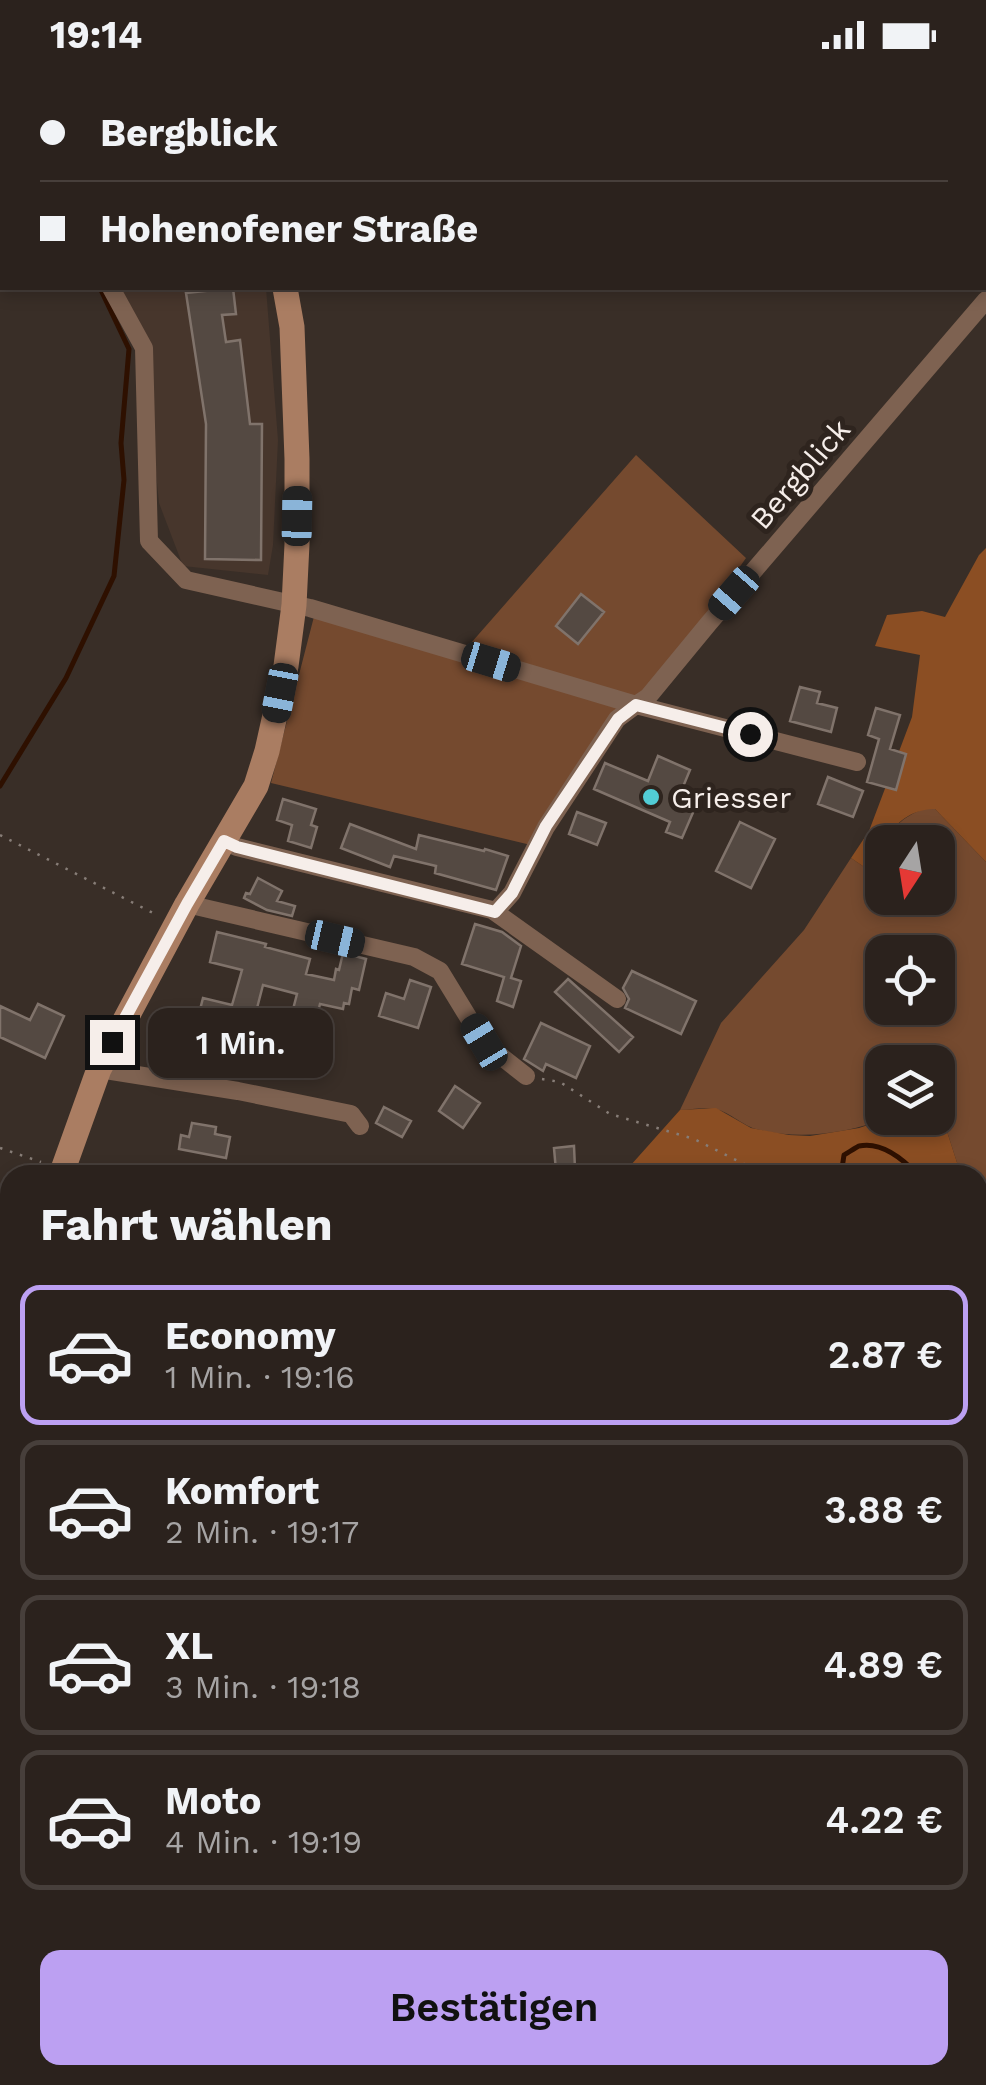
<!DOCTYPE html>
<html lang="de">
<head>
<meta charset="utf-8">
<style>
	body { margin:0; font-family:"Work Sans",sans-serif; background:#372f2a; color:#f1f3f6; height:100vh; display:flex; flex-direction:column; font-size:38px; white-space:nowrap }
	* { box-sizing:border-box; margin:0 }
	p { font-size:32px; color:#a6a4a4 }
	.icon { flex:none; width:55px; height:55px; fill:none; stroke:currentColor; stroke-width:2; stroke-linecap:round; stroke-linejoin:round }
	.map { position:relative; flex:1; overflow:hidden }
	.details { position:absolute; left:0px; top:1095px; width:988px; height:920px; display:flex; flex-direction:column; background:#2b221d; border-radius:30px 30px 0 0; box-shadow:0 5px 15px #0003,0 0 0 2px #473f3b }
	.details>* { flex:none }
	.hud { position:absolute; left:0px; top:0px; width:988px; height:220px; box-shadow:0 5px 15px #0003,0 0 0 2px #473f3b; display:grid; align-content:center; height:220px; padding:0 40px; background:#2b221d }
	.needle { width:65px; rotate:192deg }
	.tools { position:absolute; left:865px; top:755px; display:grid; gap:20px }
	.tools a { display:grid; place-items:center; width:90px; height:90px; border-radius:20px; background:#2b221d; box-shadow:0 5px 15px #0003,0 0 0 2px #473f3b; font-size:50px }
	.end { position:absolute; width:45px; height:45px; margin:-22px; border:12px solid #f6eeea; background:#111; box-shadow:0 0 0 5px #111 }
	.from { border-radius:50% }
	.bubble { position:absolute; height:70px; border-radius:20px; background:#2b221d; box-shadow:0 5px 15px #0003,0 0 0 2px #473f3b; font-size:32px; font-weight:600; line-height:70px; text-align:center }
	.car { position:absolute; width:30px; height:60px; margin:-30px -15px; border-radius:12px; box-shadow:0 0 8px 2px #0007; background:linear-gradient(#222 24%,#8ab4d8 0 40%,#222 0 76%,#8ab4d8 0 86%,#222 0) }
	.hud b { display:flex; align-items:center; gap:35px; height:95px; font-size:38px }
	.hud b+b { border-top:2px solid #473f3b }
	.hud i { width:25px; height:25px; background:#f1f3f6 }
	ul { padding:0; list-style:none }
	li { display:flex; align-items:center; gap:30px; height:140px; margin:0 20px 15px; padding:0 20px; border:5px solid #473f3b; border-radius:20px }
	li div { flex:1 }
	li b { display:block; font-size:38px }
	li em { font-style:normal; font-weight:600 }
	li.current { border-color:#bca0f2 }
	li>.icon { width:90px; height:90px; stroke-width:1.5 }
	h2 { padding:0 40px; font-size:45px; line-height:120px }
	.button { display:flex; gap:20px; margin-top:auto; padding:20px 40px }
	.button a { flex:1; height:115px; border-radius:20px; background:#bca0f2; color:#111; font-size:40px; font-weight:600; line-height:115px; text-align:center }
	.status { display:flex; justify-content:space-between; align-items:center; height:70px; padding:0 50px; background:#2b221d; direction:ltr }
	.status svg { height:28px; fill:currentColor }
	.map>svg:first-child { display:block }
	.built { fill:#47362c }
	.green { fill:#754a2f; fill-rule:evenodd }
	.forest { fill:#8b4e23 }
	.lines { fill:none; stroke-linecap:round; stroke-linejoin:round }
	.stream { stroke:#2e1000; stroke-width:5 }
	.building { fill:#544942; stroke:#80736b; stroke-width:2.5; fill-rule:evenodd }
	.path { stroke:#877d77; stroke-width:2.5; stroke-dasharray:2.5 8; stroke-linecap:butt }
	.lane { stroke:#7e6251; stroke-width:9 }
	.street { stroke:#7e6251; stroke-width:18 }
	.secondary { stroke:#aa7d62; stroke-width:25 }
	.route { stroke:#f6eeea; stroke-width:12 }
	.poi-dot { fill:#52ccd5; stroke:#2e241e; stroke-width:4 }
	.labels { text-anchor:middle; dominant-baseline:central; stroke-width:10; stroke-linejoin:round; paint-order:stroke }
	.street-label { font-size:30px; fill:#f6eeea; stroke:#2e241e }
	.poi-label { font-size:30px; fill:#f6eeea; stroke:#2e241e; text-anchor:start }
</style>
</head>
<body>
<div class="status"><b>19:14</b><svg viewBox="0 0 49 12"><path d="M0 12V9h3v3zM5 12V6h3v6zM10 12V3h3v9zM15 12V0h3v12zM26 1h20v11H26zM47 4h2v5h-2z"/></svg></div>
<div class="map">
<svg width="986" height="2015" viewBox="0 0 986 2015">
	<rect width="100%" height="100%" fill="#392e27"/>
	<path class="built" d="M116,218H266L278,370L273,475L268,505L183,496L159,433L144,282Z"/>
	<path class="green" d="M636,385L746,488L649,626L617,649L535,776L271,713L317,535L464,581Z
		M924,739H935L986,792V1121L978,1126V1105H961L942,1046L938,1043V992H882V1048H889C845,1063 802,1071 756,1059C741,1055 728,1040 713,1039C702,1037 691,1040 680,1040L721,953L804,860L851,788L873,803L882,806V828H938V772H889C890,756 909,744 924,739ZM882,882H938V938H882Z
		M555,2005H667L664,2015H557Z"/>
	<path class="forest" d="M986,478V792L935,739C916,738 891,752 889,772H882V806L873,803L851,788L869,761L912,647L920,585L875,576L887,545L922,541L945,547L979,485Z
		M716,1038L751,1058L789,1065L810,1066L859,1058L889,1048H938V1043L942,1046L961,1105H766L752,1098L747,1105H622L680,1040Z
		M986,1121V1176L978,1177V1126Z
		M978,1600L986,1606V1692L978,1708Z
		M254,2005H555L557,2015H257Z
		M667,2005H829L831,2012C809,2015 782,2015 761,2006L755,2015H664Z"/>
	<g class="lines">
		<path class="stream" d="M0,716L66,608L114,506L124,410L121,373L129,279L100,218
			M841,1105L844,1085C846,1084 858,1076 859,1076C882,1071 904,1090 918,1105
			M978,1146H986
			M443,2005L446,2015
			M344,2015L347,2005
			M717,2015L722,2005"/>
	</g>
	<path class="building" d="M233,218L236,244L222,245L226,272L240,270L250,354H262L261,490L205,489L206,354L186,223Z
		M581,524L604,542L578,574L556,556Z
		M800,617L820,622L817,633L837,638L831,662L790,651Z
		M876,638L900,645L890,679L906,684L896,720L867,712L879,669L868,665Z
		M658,686L690,700L680,724L698,731L682,768L666,762L670,752L594,719L605,693L648,711Z
		M828,707L863,721L853,747L818,734Z
		M283,729L316,739L311,755L317,757L311,778L288,771L292,755L277,750Z
		M577,742L606,753L597,775L569,764Z
		M740,752L775,769L751,818L716,801Z
		M350,754L416,779L419,765L484,781L485,779L508,786L496,820L435,803L436,796L394,786L390,797L341,778Z
		M258,808L282,821L277,831L295,836L292,846L267,840L244,828L246,823L250,824Z
		M475,854L502,862L521,876L511,908L521,911L513,937L497,931L504,907L462,894Z
		M217,862L266,874L265,877L310,889L306,904L334,910L336,899L339,900L343,883L366,889L359,920L352,918L349,934L344,933L343,939L320,934L304,996L281,990L278,1002L245,993L248,981L193,967L203,928L232,935L242,900L210,892ZM263,915L297,924L290,951L256,942Z
		M632,901L696,931L681,964L625,938L629,929L623,918Z
		M568,909L633,967L619,982L555,922Z
		M410,910L431,917L418,958L379,946L386,923L404,929Z
		M38,934L64,946L45,988L0,967V936L30,950Z
		M541,953L590,976L576,1008L546,994L543,1001L524,989Z
		M455,1016L480,1033L463,1058L439,1041Z
		M384,1037L411,1051L402,1067L376,1053Z
		M192,1053L216,1057L215,1064L230,1067L226,1088L179,1079L181,1065L189,1067Z
		M574,1076L575,1099L556,1101L554,1078Z"/>
	<g class="lines">
		<path class="path" d="M0,765L157,845
			M542,1009L560,1012L610,1044L694,1069L766,1105
			M0,1078L41,1092
			M978,1180L986,1179
			M978,1322L986,1326
			M978,1351L986,1354"/>
		<path class="lane" d="M18,2015L50,2005"/>
		<path class="street" d="M532,0L534,2
			M418,2L421,0
			M0,49L2,53
			M985,152L986,151
			M985,173H986
			M111,218L144,278L149,471L186,510L310,538L636,635L648,627L709,553L986,230
			M224,771L237,777L492,840L617,929
			M187,834L414,887L440,901L484,973L526,1006
			M495,842L512,823L546,757L617,649L636,635L857,692
			M99,999L238,1021L351,1044L360,1056
			M0,1499L10,1498"/>
		<path class="secondary" d="M157,0L159,2
			M61,1105L99,999L187,834L256,716L267,681L286,596L294,535L297,474V389L292,257L285,218
			M0,1378L10,1301
			M0,1702L10,1740
			M87,2005L89,2015"/>
	</g>
	<g class="lines">
		<path class="route" d="M112,972L187,834L224,771L237,777L495,842L512,823L546,756L618,649L636,635L750,664"/>
	</g>
	<circle class="poi-dot" cx="651" cy="727" r="10"/>
	<g class="labels">
		<g class="street-label">
			<text transform="translate(800 404) rotate(-49)">Bergblick</text>
		</g>
		<g class="poi-label">
			<text x="671" y="727">Griesser</text>
		</g>
	</g>
</svg>
<div class="tools">
<a><svg class="needle" viewBox="-14 -14 28 28"><path d="M0-13l5 13h-10z" fill="#e53935"/><path d="M0 13l5-13h-10z" fill="#a6a4a4"/></svg></a>
<a><svg class="icon" aria-label="locate" viewBox="0 0 24 24"><circle cx="12" cy="12" r="6"/><path d="M12 2v4M12 18v4M2 12h4M18 12h4"/></svg></a>
<a><svg class="icon" aria-label="layers" viewBox="0 0 24 24"><path d="M12 4l9 5-9 5-9-5zM3 14l9 5 9-5"/></svg></a>
</div>
<i class="end from" style="left:750px;top:664px"></i>
<i class="end" style="left:112px;top:972px"></i>
<div class="bubble" style="left:148px;top:938px;width:185px">1 Min.</div>
<i class="car" style="left:297px;top:446px;rotate:1deg"></i>
<i class="car" style="left:734px;top:523px;rotate:221deg"></i>
<i class="car" style="left:491px;top:592px;rotate:107deg"></i>
<i class="car" style="left:280px;top:623px;rotate:191deg"></i>
<i class="car" style="left:335px;top:869px;rotate:103deg"></i>
<i class="car" style="left:484px;top:972px;rotate:329deg"></i>
<div class="hud">
<b><i class="from"></i>Bergblick</b>
<b><i></i>Hohenofener Straße</b>
</div>
<section class="details">
<h2>Fahrt wählen</h2>
<ul>
<li class="current"><svg class="icon" aria-label="car" viewBox="0 0 24 24"><path d="M5 17H2v-5l4-1 3-4h7l3 4 3 1v5h-3M9 17h6M6 11h13"/><circle cx="7" cy="17" r="2"/><circle cx="17" cy="17" r="2"/></svg><div><b>Economy</b><p>1 Min. · 19:16</p></div><em>2.87 €</em></li>
<li><svg class="icon" aria-label="car" viewBox="0 0 24 24"><path d="M5 17H2v-5l4-1 3-4h7l3 4 3 1v5h-3M9 17h6M6 11h13"/><circle cx="7" cy="17" r="2"/><circle cx="17" cy="17" r="2"/></svg><div><b>Komfort</b><p>2 Min. · 19:17</p></div><em>3.88 €</em></li>
<li><svg class="icon" aria-label="car" viewBox="0 0 24 24"><path d="M5 17H2v-5l4-1 3-4h7l3 4 3 1v5h-3M9 17h6M6 11h13"/><circle cx="7" cy="17" r="2"/><circle cx="17" cy="17" r="2"/></svg><div><b>XL</b><p>3 Min. · 19:18</p></div><em>4.89 €</em></li>
<li><svg class="icon" aria-label="car" viewBox="0 0 24 24"><path d="M5 17H2v-5l4-1 3-4h7l3 4 3 1v5h-3M9 17h6M6 11h13"/><circle cx="7" cy="17" r="2"/><circle cx="17" cy="17" r="2"/></svg><div><b>Moto</b><p>4 Min. · 19:19</p></div><em>4.22 €</em></li>
</ul>
<div class="button"><a>Bestätigen</a></div>
</section>
</div>
</body>
</html>
